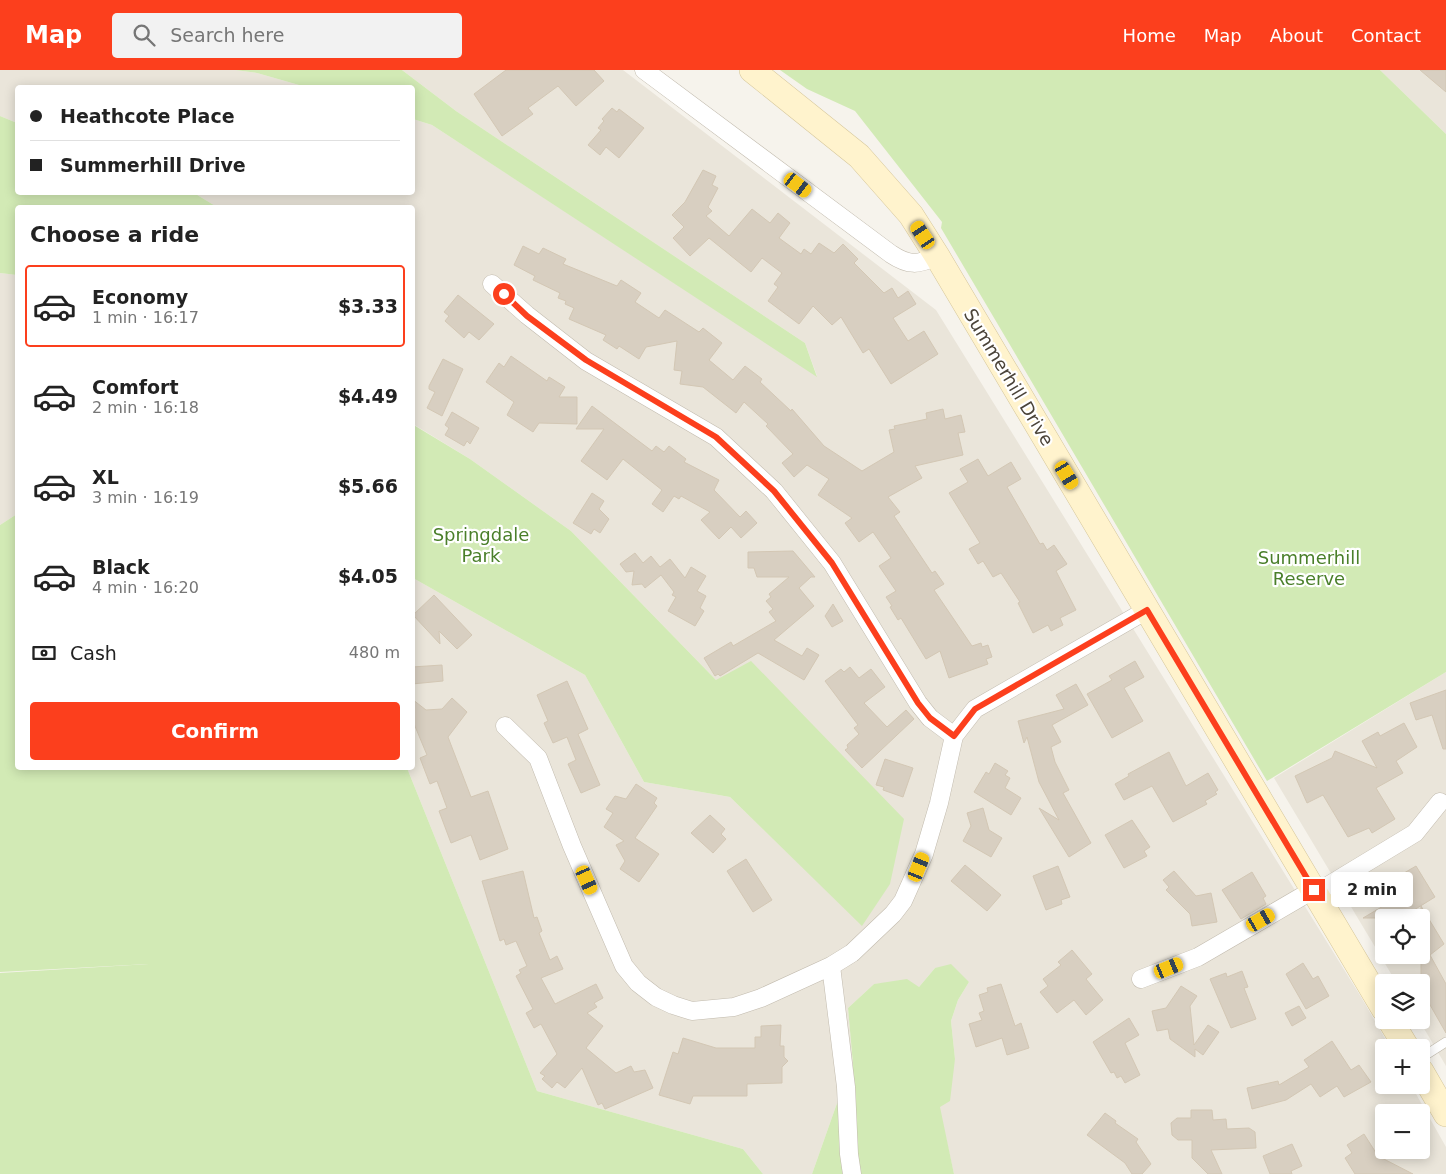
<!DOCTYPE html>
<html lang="en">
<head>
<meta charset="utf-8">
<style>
	body { margin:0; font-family:"DejaVu Sans",sans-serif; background:#f2f2f2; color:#222; height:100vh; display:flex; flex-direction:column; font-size:19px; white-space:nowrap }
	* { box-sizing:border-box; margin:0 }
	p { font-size:16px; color:#767676 }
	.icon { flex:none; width:28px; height:28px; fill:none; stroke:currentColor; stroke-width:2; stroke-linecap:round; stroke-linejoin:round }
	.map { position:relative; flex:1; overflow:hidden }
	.side { position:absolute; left:15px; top:135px; width:400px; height:565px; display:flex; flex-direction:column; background:#fff; border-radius:5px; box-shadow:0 2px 12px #0003 }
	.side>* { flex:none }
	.top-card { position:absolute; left:15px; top:15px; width:400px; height:110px; border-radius:5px; box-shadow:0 2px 12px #0003; display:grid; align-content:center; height:110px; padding:0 15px; background:#fff }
	.buttons { position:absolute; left:1375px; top:839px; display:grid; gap:10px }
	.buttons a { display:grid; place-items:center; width:55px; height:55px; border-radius:5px; background:#fff; box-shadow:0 2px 12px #0003; font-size:25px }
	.end { position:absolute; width:22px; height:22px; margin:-11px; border:6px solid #fc3f1d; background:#fff; box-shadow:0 0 0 2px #fff }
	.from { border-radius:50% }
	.bubble { position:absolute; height:35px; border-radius:5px; background:#fff; box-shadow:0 2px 12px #0003; font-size:16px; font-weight:600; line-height:35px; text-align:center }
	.car { position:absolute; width:15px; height:30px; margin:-15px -8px; border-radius:6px; box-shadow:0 0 4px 1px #0007; background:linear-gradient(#f5c518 24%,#345 0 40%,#f5c518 0 76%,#345 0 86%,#f5c518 0) }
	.top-card b { display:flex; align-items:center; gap:18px; height:48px; font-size:19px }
	.top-card b+b { border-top:1px solid #e0e0e0 }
	.top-card i { width:12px; height:12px; background:#222 }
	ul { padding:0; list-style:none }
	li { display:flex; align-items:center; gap:15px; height:82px; margin:0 10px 8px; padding:0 5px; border:2px solid transparent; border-radius:5px }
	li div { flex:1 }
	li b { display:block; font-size:19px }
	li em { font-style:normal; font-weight:600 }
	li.selected { border-color:#fc3f1d }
	li>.icon { width:45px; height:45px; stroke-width:1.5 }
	h2 { padding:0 15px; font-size:22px; line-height:60px }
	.pay { display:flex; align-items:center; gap:12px; height:55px; padding:0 15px; font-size:19px }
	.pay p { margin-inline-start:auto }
	.cta { display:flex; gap:10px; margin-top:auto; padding:10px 15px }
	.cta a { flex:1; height:58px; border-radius:5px; background:#fc3f1d; color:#fff; font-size:20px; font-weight:600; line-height:58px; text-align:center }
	header { display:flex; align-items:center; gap:30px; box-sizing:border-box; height:70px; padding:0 25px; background:#fc3f1d; color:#fff }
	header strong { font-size:24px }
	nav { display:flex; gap:28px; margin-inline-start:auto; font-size:18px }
	.search { width:350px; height:45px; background:#f2f2f2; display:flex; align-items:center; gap:12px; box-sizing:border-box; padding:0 18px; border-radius:5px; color:#767676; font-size:19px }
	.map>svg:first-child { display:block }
	.residential { fill:#eae5da; fill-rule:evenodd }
	.green { fill:#d2eab5 }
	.building { fill:#d8cfc1; stroke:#d3c7b4 }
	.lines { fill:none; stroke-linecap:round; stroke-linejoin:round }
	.service-casing { stroke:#c2bbae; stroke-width:10 }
	.minor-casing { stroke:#c2bbae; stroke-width:19 }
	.secondary-casing { stroke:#d6c79b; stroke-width:26 }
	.service { stroke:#fff; stroke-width:9 }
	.minor { stroke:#fff; stroke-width:18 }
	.secondary { stroke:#fff3cd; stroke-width:25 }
	.route { stroke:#fc3f1d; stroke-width:6 }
	.labels { text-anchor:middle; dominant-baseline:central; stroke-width:4.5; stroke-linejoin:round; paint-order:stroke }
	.street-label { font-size:18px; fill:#4b4439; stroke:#fff }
	.park-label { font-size:18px; fill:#4a7f2a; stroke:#fff }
</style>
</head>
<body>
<header>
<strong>Map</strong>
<div class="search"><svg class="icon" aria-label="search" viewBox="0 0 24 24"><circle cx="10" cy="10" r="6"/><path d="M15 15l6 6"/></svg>Search here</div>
<nav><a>Home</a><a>Map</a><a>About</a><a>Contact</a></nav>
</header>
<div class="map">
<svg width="1446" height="1104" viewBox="0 0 1446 1104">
	<rect width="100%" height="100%" fill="#f6f3ec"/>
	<path class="residential" d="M0,0H235L257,3L306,17L18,18L17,53L0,46Z
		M402,0H623L936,240L1361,927L1390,977L1384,978V1015H1411L1446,1077V1104H954L939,1037L955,989L951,951L958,930L969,912L935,898L919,917L888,913L874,914L848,938L853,994L836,1036L812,1104H763L743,1079L537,1021L407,698H412L413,508L585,605L644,712L730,727L862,855L716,610L571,461L470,389L413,354L412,138L217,137L194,123L412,122L413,49L432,55L817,306L805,273L456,41ZM1384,1042H1421V1080H1384Z
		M1380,0H1446V64Z
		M0,203L18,205L17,444L0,455Z
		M1446,602V996L1419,950H1421V912H1396L1274,708ZM1384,848H1421V885H1384Z"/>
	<path class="green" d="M235,0H402L456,41L805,273L817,307L432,55L413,49L412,18L306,17L257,3Z
		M780,0H1380L1446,64V602L1267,711L941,158L942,152L855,41L807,19Z
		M0,46L17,53L18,122L194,123L217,137L18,138L17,205L0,203Z
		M412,354L470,389L571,461L716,610L751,591L904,749L890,814L862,856L730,727L644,712L585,605L413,508Z
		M17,444L18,698H407L537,1021L743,1079L763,1104H0V903L149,894L0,902V455Z
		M951,894L969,912L958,930L951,951L955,989L950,1031L940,1037L954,1104H812L836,1036L853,994L848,938L874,914L907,909L919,917L935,898Z"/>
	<path class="building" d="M506,0H594L604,11L576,36L558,16L528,38L533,44L502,66L474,24Z
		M1420,0H1446V22Z
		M612,38L617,42L619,39L644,58L619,88L606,77L600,85L588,75L601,60L598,58L604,51L602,49Z
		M703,100L716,106L712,115L718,118L708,137L712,141L706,146L729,166L752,139L770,153L778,143L790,153L779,168L801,184L804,179L811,184L819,173L834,183L843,174L858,189L854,193L884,223L892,218L898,228L908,221L916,234L893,248L908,271L924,261L938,284L891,314L869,279L863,283L841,247L832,255L813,236L799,254L768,231L778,217L774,214L782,203L762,188L751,202L709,168L690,186L673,168L684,157L672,145L685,132Z
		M523,176L539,184L543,178L566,189L563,194L617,216L621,210L641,223L635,232L659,248L665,240L699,262L703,258L722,273L709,290L733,310L745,296L762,309L760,312L791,341L792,339L824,376L862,401L894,382L889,360L895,359L894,356L927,349L926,343L943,339L945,349L961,345L965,362L958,363L963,385L915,396L922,408L888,427L900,442L894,446L932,503L935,501L944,514L934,520L972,576L981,573L982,577L988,575L992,587L986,589L988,594L949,608L940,581L926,589L901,548L898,550L890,537L892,536L886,527L896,521L879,496L891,488L873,462L859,472L845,453L852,448L818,425L829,409L807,395L794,407L782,393L793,384L766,356L768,354L744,332L736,343L703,317L680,314L682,301L674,300L677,271L646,277L639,289L619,276L617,279L603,270L606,265L569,249L574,238L565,234L566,231L558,228L560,223L533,210L535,206L514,195Z
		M458,225L494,254L479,270L469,262L464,268L445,251L449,246L444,242Z
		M511,286L547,311L549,307L565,317L559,327H577V354L539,353L533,362L507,345L514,332L486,312L499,293L504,297Z
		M443,289L463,299L442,346L427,338L435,322L429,319V316Z
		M592,336L652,381L656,376L664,382L669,376L686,389L684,392L719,410L714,420L740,447L746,441L757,453L741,468L731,457L719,469L701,450L710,442L681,426L679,429L674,426L663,442L652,434L662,420L623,389L607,410L581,391L604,359H576Z
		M452,342L479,358L470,374L467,371L464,376L445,365L449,358L445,355Z
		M978,389L988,406L1011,392L1021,409L1007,417L1040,474L1043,473L1047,480L1054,475L1067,494L1056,501L1076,540L1060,548L1063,555L1051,561L1048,555L1033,563L1018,533L1020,532L1001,503L993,507L983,491L978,494L969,479L980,473L949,423L968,412L960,399Z
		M592,423L604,431L599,439L609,449L600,463L594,459L591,464L573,453Z
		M793,481L815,507H811L799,518L814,536L774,570L802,586L807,578L819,585L804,610L758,583L720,606L718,604L715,606L704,588L731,572L733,576L776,551L769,542L773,539L766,531L771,527L769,524L789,507H757L754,498H748V482Z
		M635,483L643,493L651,486L660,497L670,489L685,508L691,497L706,506L697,521L706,526L700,538L704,541L695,556L668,541L676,527L672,525L674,522L661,505L645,518L642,514L632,515L634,501L626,502L620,494Z
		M434,525L472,565L457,579L439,561L440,574L413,545Z
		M833,534L843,551L832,557L825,546Z
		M1135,591L1144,607L1124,618L1143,651L1112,668L1087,624L1112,610L1109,606Z
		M442,595L443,611L412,614V597Z
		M850,597L859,608L871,599L885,617L864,633L887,657L906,640L914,649L862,698L845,680L848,678L847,675L859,664L854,658L858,655L825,611L841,599L844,602Z
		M567,611L588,659L578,664L600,715L581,723L568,694L576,690L567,667L553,673L544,653L548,651L537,625Z
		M1076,614L1088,635L1052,655L1061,672L1051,677L1055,692L1069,720L1063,723L1091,773L1069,787L1039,738L1059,750L1039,712L1027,667L1024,673L1018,651L1064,639L1056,625Z
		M1446,620V679H1443L1432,645L1416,650L1410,633Z
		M452,628L467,642L448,667L471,727L488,721L508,779L480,790L471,765L451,773L439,741L447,738L437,711L430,714L420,688L427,685L412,649V629L426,640L442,639Z
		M1404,653L1417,677L1396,691L1403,703L1376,718L1395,749L1372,763L1369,758L1348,767L1323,725L1307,733L1295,706L1332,688L1335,681L1377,698L1362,671L1378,662L1380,666Z
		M1169,682L1186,716L1208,703L1218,720L1215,722L1217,724L1205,731L1207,734L1173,752L1152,716L1124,730L1115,714L1129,706L1128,704Z
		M885,689L913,698L903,727L883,720L884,717L876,715Z
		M995,693L1008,701L1005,705L1010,708L1005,718L1021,728L1011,745L974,722L986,702L989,704Z
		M636,714L657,728L654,733L657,736L635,768L659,784L639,812L620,799L625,791L616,775L624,771L604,757L613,743L606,739L615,726L626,729Z
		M983,738L989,760L1002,768L991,787L963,771L971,756L967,743Z
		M710,745L725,759L721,764L726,769L713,783L691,763Z
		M1132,750L1150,777L1144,781L1147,786L1124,798L1105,765Z
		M746,789L772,830L753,842L727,801Z
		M965,795L1001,825L987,841L951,811Z
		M1058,796L1070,827L1061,830L1062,834L1046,840L1033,806Z
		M1416,796L1435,827L1401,848H1363L1385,835L1383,832L1395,825L1387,813Z
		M523,801L534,848L537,847L542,861L539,863L550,890L557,886L563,899L541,908L555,934L596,914L603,928L594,933L597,937L587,943L603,956L586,978L616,1003L631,996L634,1002L645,1000L653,1018L605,1039L602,1033L598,1035L582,998L565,1018L557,1012L552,1018L542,1009L545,1006L540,1003L557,984L541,954L534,958L526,943L533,939L516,906L521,903L519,900L527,896L516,871L506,875L504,869L500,871L482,811Z
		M1174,801L1196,826L1211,823L1217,852L1192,856L1190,844L1166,820L1169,817L1163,810Z
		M1252,802L1266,826L1263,828L1266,834L1241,849L1222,820Z
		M1421,836L1444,874L1430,885L1446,914V963L1421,919Z
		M1072,880L1092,904L1086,909L1103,930L1086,945L1074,930L1057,943L1040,922L1048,916L1043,909L1061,895L1058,892Z
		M1303,893L1313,909L1318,906L1329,926L1306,939L1286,904Z
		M1242,901L1248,917L1244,918L1256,949L1231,958L1210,909L1226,903L1227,907Z
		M1001,914L1015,956L1021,953L1029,978L1007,985L1002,968L976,977L969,954L982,950L979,943L984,941L979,925L988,922L987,918Z
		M1181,916L1197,926L1190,936L1194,975L1208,955L1219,962L1203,985L1195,979V987L1170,969L1168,959L1157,961L1152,941L1166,938Z
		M1299,936L1306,948L1292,956L1285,943Z
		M1129,948L1139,965L1125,973L1140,1005L1125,1013L1121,1006L1117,1008L1114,1002L1111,1003L1093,972Z
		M781,955L780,976H784V987L788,991L782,997V1013L747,1014V1026H693L690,1034L659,1025L673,982L678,984L683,968L716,978H755V967H761V956Z
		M1332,971L1351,1000L1359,995L1371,1012L1344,1027L1337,1016L1320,1027L1311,1014L1286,1030L1252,1039L1247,1018L1278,1011L1279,1015L1309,997L1304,990Z
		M1191,1040H1212L1213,1050L1226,1049L1227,1059L1249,1058L1255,1062L1256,1078L1211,1080L1222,1104H1208L1192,1088V1070H1178L1172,1065L1171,1053L1177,1048H1191Z
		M1105,1043L1116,1051L1115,1053L1138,1069L1136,1072L1151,1094L1142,1104H1132L1125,1093L1087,1065Z
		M1364,1064L1378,1086L1413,1104H1355L1345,1088L1352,1083L1347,1075Z
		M1292,1074L1302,1096L1291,1101L1292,1104H1270L1263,1086Z"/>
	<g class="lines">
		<defs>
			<path id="service" d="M1421,988L1446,972"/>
			<path id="minor" d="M644,0L891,184C909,196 918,195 937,186
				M492,214L527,245L586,291L716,367L774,421L832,493L918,633L930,648L954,666
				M505,656L538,688L572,776L624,896L638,913L656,927L673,935L692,941L734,937L761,928L831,896L852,883L893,844L903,831L924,784L939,733L954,666L975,639L1147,540
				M1316,823L1415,763L1440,732
				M831,896L846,1017L849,1084L852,1104
				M1141,909L1198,887L1313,820"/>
			<path id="secondary" d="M752,0L859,86L911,145L937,186L1384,939
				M1390,950L1407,978
				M1421,1001L1446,1044"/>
		</defs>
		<use href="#service" class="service-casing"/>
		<use href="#minor" class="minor-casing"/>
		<use href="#secondary" class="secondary-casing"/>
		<use href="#service" class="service"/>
		<use href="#minor" class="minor"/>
		<use href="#secondary" class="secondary"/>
	</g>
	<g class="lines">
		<path class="route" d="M504,224L527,246L586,290L716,367L774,421L832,493L918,633L930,648L954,666L975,639L1147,540L1314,820"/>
	</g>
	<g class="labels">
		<g class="street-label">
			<text transform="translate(1009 307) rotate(59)">Summerhill Drive</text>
		</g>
		<g class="park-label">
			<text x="481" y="464">Springdale<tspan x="481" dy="21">Park</tspan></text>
			<text x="1309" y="487">Summerhill<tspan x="1309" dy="21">Reserve</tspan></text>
		</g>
	</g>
</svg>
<div class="buttons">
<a><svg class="icon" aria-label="locate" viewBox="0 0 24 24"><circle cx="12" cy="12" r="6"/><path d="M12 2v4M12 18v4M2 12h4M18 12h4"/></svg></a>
<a><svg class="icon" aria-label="layers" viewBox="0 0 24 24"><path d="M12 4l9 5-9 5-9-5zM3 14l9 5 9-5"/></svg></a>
<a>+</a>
<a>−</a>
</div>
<i class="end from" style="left:504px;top:224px"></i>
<i class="end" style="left:1314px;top:820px"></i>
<div class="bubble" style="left:1331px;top:802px;width:82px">2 min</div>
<i class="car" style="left:798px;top:115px;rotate:127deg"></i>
<i class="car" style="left:923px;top:165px;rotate:326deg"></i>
<i class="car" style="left:1067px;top:405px;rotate:149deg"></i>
<i class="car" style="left:919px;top:797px;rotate:22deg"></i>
<i class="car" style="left:587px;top:810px;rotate:156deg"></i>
<i class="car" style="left:1261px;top:850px;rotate:60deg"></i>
<i class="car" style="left:1169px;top:898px;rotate:68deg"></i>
<div class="top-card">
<b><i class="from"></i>Heathcote Place</b>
<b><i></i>Summerhill Drive</b>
</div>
<section class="side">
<h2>Choose a ride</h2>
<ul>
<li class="selected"><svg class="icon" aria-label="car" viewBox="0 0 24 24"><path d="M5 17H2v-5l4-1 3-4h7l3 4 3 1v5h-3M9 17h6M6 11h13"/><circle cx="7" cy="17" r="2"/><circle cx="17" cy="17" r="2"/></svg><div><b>Economy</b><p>1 min · 16:17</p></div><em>$3.33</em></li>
<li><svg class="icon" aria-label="car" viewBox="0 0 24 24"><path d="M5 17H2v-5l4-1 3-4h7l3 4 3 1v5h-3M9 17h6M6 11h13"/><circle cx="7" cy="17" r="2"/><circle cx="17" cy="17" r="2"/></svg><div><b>Comfort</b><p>2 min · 16:18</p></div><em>$4.49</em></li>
<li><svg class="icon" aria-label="car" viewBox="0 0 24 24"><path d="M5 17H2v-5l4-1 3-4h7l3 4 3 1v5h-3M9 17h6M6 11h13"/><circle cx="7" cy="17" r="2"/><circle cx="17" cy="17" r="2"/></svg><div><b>XL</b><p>3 min · 16:19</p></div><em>$5.66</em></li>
<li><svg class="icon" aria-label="car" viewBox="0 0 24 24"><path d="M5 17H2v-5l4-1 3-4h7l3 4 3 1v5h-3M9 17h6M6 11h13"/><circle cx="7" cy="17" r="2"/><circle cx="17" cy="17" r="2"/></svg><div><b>Black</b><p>4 min · 16:20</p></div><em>$4.05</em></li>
</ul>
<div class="pay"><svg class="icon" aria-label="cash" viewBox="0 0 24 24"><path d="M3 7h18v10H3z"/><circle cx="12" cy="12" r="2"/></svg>Cash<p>480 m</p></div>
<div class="cta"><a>Confirm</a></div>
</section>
</div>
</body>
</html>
